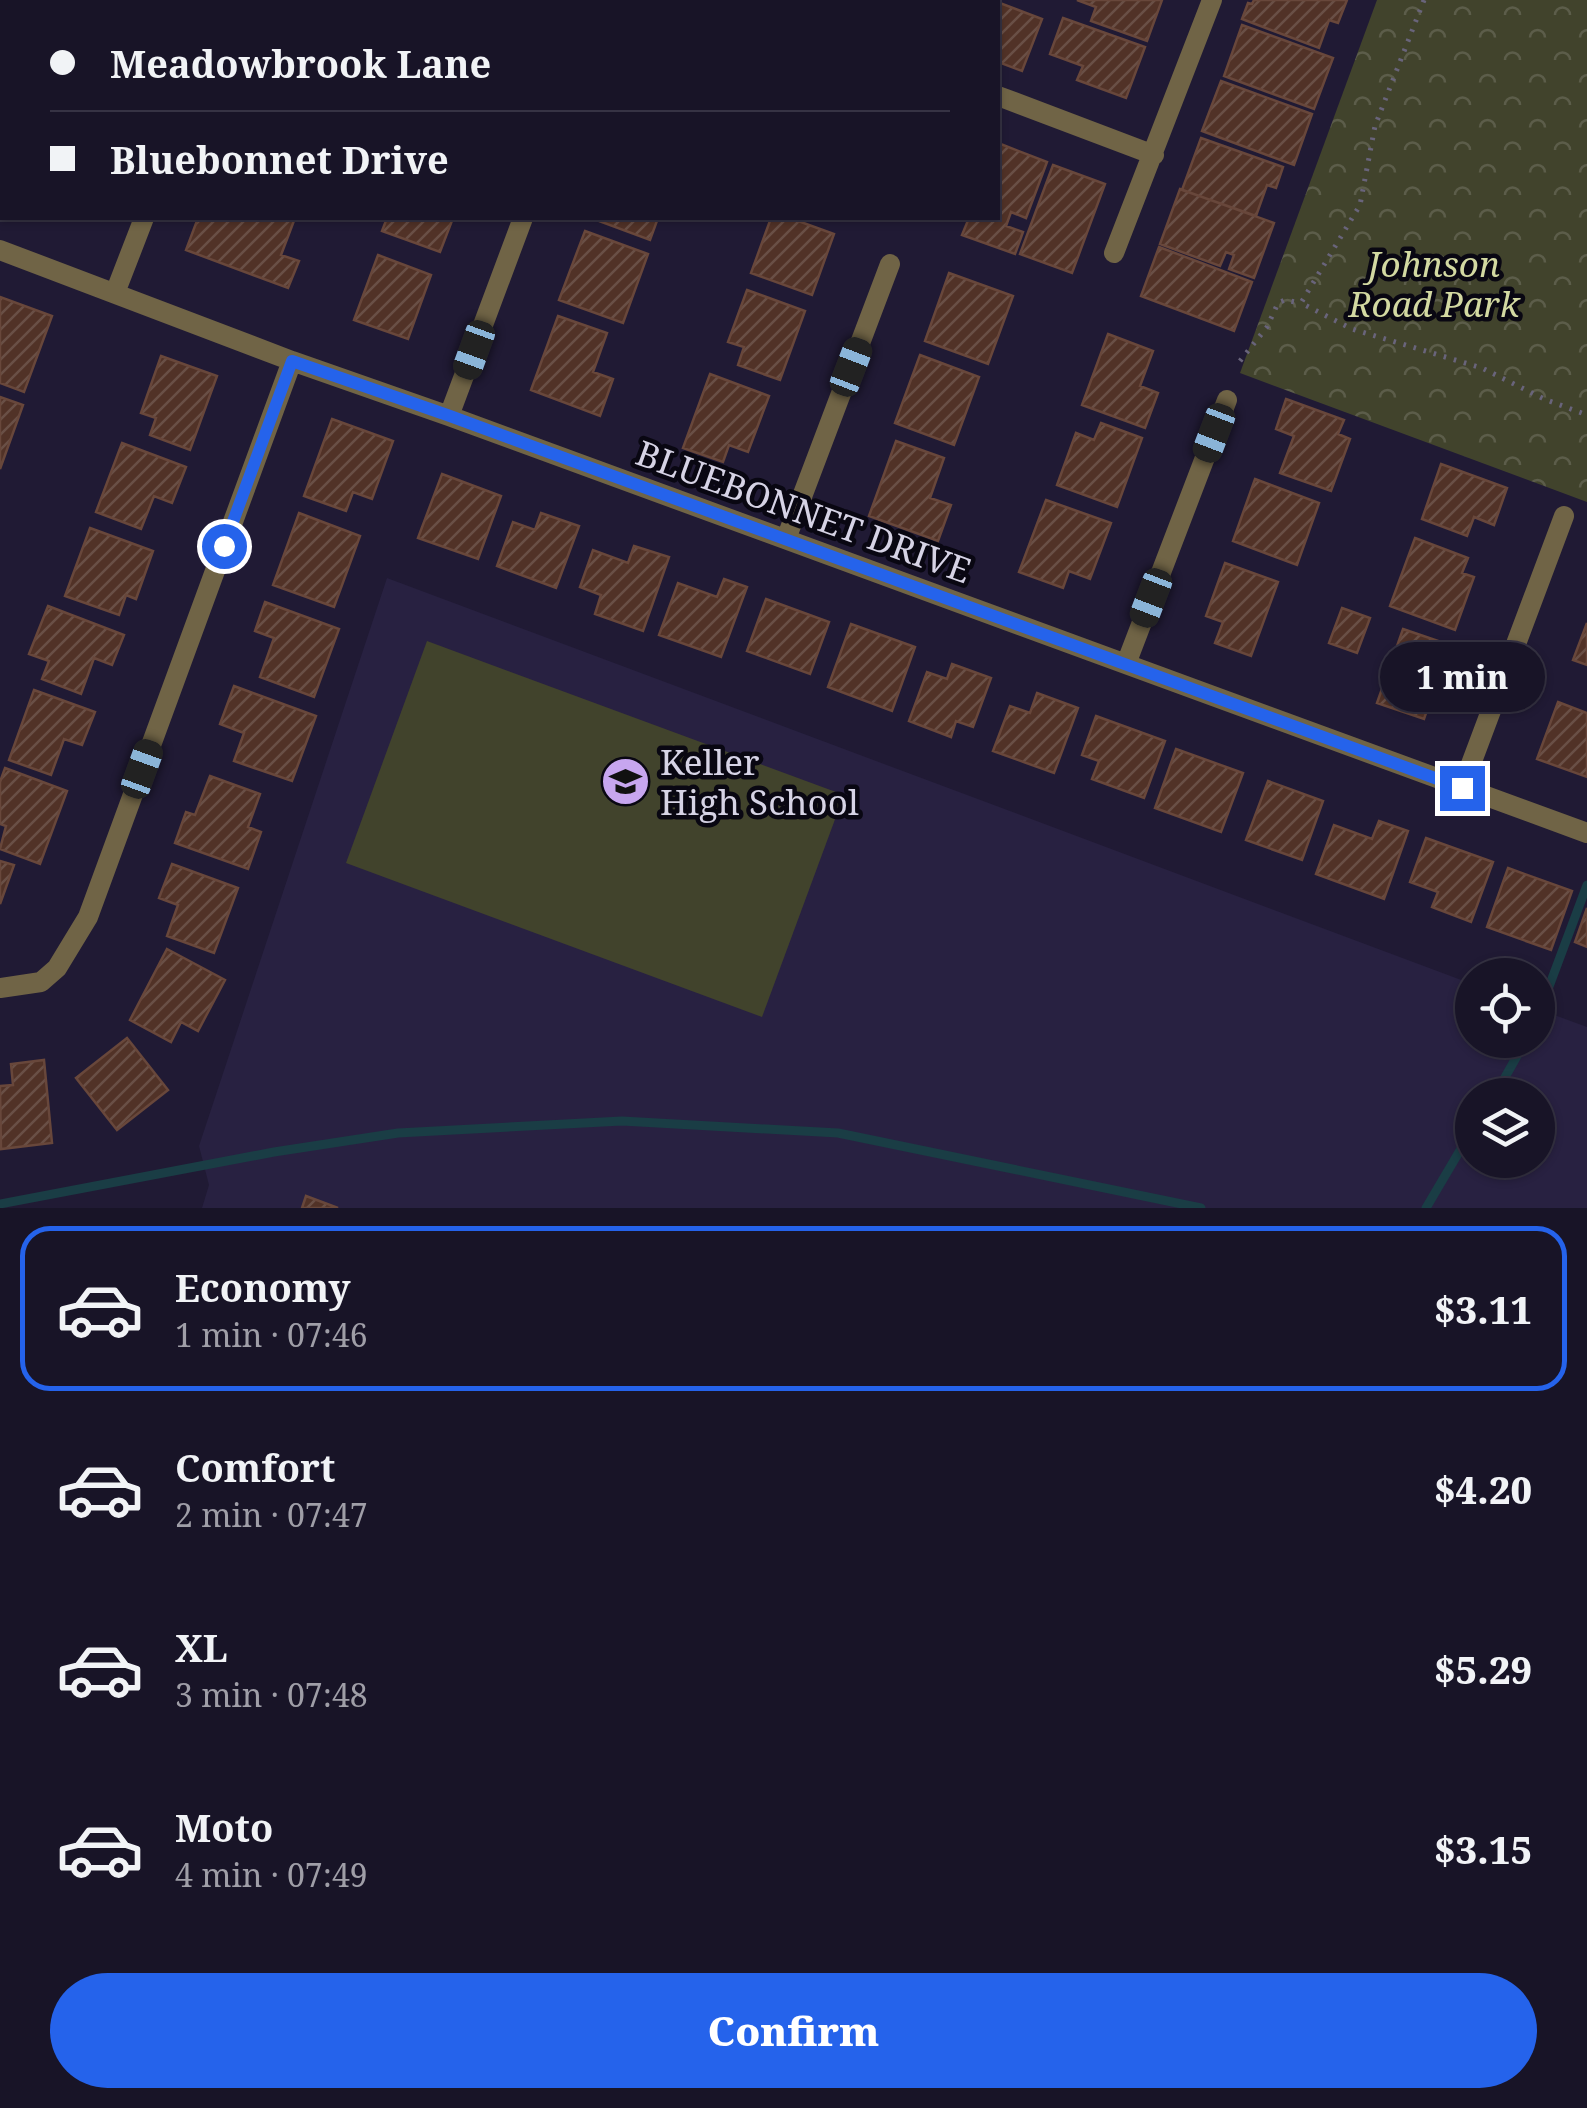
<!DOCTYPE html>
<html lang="en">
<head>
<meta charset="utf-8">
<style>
	body { margin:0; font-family:"Noto Serif",serif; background:#252133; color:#f1f3f6; height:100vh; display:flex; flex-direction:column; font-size:38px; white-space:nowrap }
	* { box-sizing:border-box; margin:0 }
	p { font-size:32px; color:#9f9ea7 }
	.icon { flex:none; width:55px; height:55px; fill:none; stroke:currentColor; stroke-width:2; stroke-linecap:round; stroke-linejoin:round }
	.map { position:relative; height:1208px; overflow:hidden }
	.details { display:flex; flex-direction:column; background:#181427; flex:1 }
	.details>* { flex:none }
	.banner { position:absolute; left:0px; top:0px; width:1000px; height:220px; box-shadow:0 2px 8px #0004,0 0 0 2px #363344; display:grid; align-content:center; height:220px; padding:0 50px; background:#181427 }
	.buttons { position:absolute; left:1455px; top:958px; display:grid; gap:20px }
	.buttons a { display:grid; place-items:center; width:100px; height:100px; border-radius:50%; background:#181427; box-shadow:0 2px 8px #0004,0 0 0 2px #363344; font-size:50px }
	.end { position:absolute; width:45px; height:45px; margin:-22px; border:12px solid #2563eb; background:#fff; box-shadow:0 0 0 5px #fff }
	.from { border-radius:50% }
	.bubble { position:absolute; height:70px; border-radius:35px; background:#181427; box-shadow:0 2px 8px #0004,0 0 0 2px #363344; font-size:32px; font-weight:800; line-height:70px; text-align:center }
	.car { position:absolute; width:30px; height:60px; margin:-30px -15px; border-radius:12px; box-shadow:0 0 8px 2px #0007; background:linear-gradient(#222 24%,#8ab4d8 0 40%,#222 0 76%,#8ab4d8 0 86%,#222 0) }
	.banner b { display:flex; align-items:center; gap:35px; height:95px; font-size:38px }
	.banner b+b { border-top:2px solid #363344 }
	.banner i { width:25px; height:25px; background:#f1f3f6 }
	ul { padding:18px 0 0; list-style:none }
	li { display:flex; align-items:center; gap:30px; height:165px; margin:0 20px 15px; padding:0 30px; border:5px solid transparent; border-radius:30px }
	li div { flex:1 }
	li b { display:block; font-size:38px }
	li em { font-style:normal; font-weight:800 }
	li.selected { border-color:#2563eb }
	li>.icon { width:90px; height:90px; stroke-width:1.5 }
	.action { display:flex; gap:20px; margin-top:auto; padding:20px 50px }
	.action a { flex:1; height:115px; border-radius:60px; background:#2563eb; color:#fff; font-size:40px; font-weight:800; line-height:115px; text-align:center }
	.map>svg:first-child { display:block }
	.built { fill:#282141; fill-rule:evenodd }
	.grass { fill:#41432c }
	.forest { fill:url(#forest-crowns) }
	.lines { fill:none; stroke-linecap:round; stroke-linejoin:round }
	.stream { stroke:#1a3d45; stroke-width:9 }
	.building { fill:url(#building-hatch); stroke:#68473b; stroke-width:2.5 }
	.path { stroke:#69647b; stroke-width:5; stroke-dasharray:2.5 8; stroke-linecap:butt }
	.street { stroke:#706446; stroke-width:20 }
	.route { stroke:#2563eb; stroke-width:12 }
	.labels { text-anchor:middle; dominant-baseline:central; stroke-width:9; stroke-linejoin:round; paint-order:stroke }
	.park-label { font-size:35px; font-style:italic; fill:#d3d9a2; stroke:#090712 }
	.street-label { font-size:35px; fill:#d6d3e5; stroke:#090712 }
	.poi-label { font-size:35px; fill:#d6d3e5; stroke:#090712; text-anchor:start }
</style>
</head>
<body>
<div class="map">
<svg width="1587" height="1208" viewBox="0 0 1587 1208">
	<defs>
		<pattern id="forest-crowns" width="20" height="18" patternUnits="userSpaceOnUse" patternTransform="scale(2.5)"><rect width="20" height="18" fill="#41432c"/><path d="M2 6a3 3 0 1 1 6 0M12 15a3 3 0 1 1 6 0" fill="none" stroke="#5c5d4a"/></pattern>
		<pattern id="building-hatch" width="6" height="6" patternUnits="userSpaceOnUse" patternTransform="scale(2.5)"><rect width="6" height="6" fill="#513227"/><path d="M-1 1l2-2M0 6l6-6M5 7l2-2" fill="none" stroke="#694f46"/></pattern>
	</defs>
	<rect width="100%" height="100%" fill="#201a34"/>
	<path class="built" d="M387,578L1472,984V1040H1538V1009L1587,1027V1208H202L209,1185L199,1146ZM1472,1095H1538V1160H1472Z"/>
	<path class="grass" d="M427,641L844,795L762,1017L346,863Z"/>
	<path class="forest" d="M1377,0H1587V502L1240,373Z"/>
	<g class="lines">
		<path class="stream" d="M1538,1016L1587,885
			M1495,1095L1526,1040
			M0,1204L274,1152L398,1133L622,1121L838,1133L1201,1208
			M1426,1208L1472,1130"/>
	</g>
	<path class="building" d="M85,0H152L84,2Z
		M959,0H992L1042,19L1022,71L998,62V2H958Z
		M1077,0H1162L1147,41L1091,21L1096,7Z
		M1254,0H1347L1338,23L1329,20L1319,48L1242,19L1248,3L1252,4Z
		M1063,18L1145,47L1126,98L1077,80L1083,66L1050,54Z
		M1242,25L1333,58L1314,109L1224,76Z
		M1221,81L1312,114L1294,165L1202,131Z
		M1201,138L1283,167L1276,188L1267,185L1256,216L1182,190Z
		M998,143L1047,162L1026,218L1011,212L1006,226L1023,232L1015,254L962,235L969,218H998Z
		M1053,165L1105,184L1072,273L1020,254Z
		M1180,189L1274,223L1254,278L1229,269L1234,255L1226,252L1220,266L1160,244Z
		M198,218H295L281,255L299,261L288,288L186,250Z
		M387,218H453L440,252L382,231Z
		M600,218H658L650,240L599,221Z
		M771,218H790L834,234L812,295L751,273Z
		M585,231L648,254L623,323L559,300Z
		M1159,247L1252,282L1234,331L1141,296Z
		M378,255L431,275L408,339L354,320Z
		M949,273L1013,296L988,364L925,341Z
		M747,290L805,311L780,380L738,365L744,347L728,342Z
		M0,297L52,316L24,392L0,383Z
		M558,316L607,333L593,372L613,379L600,416L531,390Z
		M1108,334L1153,351L1140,386L1158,393L1145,428L1082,405Z
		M920,355L979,377L954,445L895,423Z
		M161,356L217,376L190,450L150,435L156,418L141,413Z
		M710,374L769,396L748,452L729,445L723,462L683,448Z
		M0,397L23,405L0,469Z
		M1286,399L1344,420L1338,434L1350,439L1331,491L1280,473L1294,436L1276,429Z
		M332,419L393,441L372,499L353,492L346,511L304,496Z
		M1101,423L1142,438L1117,507L1057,485L1076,433L1094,440Z
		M896,441L944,458L930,498L951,505L938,541L869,516Z
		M122,443L186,467L172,503L154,496L141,529L96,512Z
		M1441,464L1507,488L1494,525L1474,517L1467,536L1422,519Z
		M442,474L501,496L478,559L418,538Z
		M1255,479L1319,503L1297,565L1233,541Z
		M1046,500L1111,523L1090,579L1069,571L1063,588L1019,572Z
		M299,513L360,536L334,607L273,585Z
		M541,513L579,526L556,588L497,566L513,522L535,530Z
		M90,528L153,551L136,599L126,595L119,615L65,596Z
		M1415,538L1468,558L1462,573L1474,577L1455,630L1390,606Z
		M634,546L669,557L643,631L595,614L601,595L580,587L593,550L628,563Z
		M1225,563L1278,582L1251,656L1215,643L1223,622L1206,616Z
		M724,579L747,587L721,657L659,635L678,583L717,597Z
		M766,599L829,622L810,674L747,651Z
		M265,602L339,629L314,697L260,677L274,638L255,631Z
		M48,606L124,635L112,665L94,658L81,694L42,679L49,661L29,654Z
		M1342,608L1370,618L1357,653L1329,643Z
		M1587,623V665L1573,660Z
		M851,624L915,647L892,711L828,687Z
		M1403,629L1450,645L1424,719L1377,703Z
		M952,664L991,678L973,727L956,721L951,737L909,721L927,672L947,679Z
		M234,686L316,716L292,781L234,761L244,733L220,724Z
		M34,690L95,712L82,745L64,739L51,775L9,760Z
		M1037,693L1078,708L1054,773L993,751L1010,706L1030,713Z
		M1558,702L1587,713V777L1537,759Z
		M1096,716L1165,741L1144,798L1092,779L1099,761L1082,755Z
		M1176,749L1243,773L1221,832L1155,808Z
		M5,768L67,791L40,864L0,849L6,826L0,824V782Z
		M210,776L260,794L248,827L261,832L248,869L175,843L186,812L195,815Z
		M1268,781L1323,801L1302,860L1246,840Z
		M1379,821L1408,831L1384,899L1316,874L1334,825L1372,839Z
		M1426,838L1493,862L1471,922L1432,907L1438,892L1410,882Z
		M0,861L14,865L0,904Z
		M172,864L238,888L214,953L167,936L178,905L159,898Z
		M1508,868L1572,891L1551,950L1487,927Z
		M1587,908V947L1575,942Z
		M167,949L225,980L198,1031L181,1022L171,1042L130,1020Z
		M127,1038L168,1090L117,1130L76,1078Z
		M44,1060L52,1143L1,1149L0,1086L13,1085L11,1064Z
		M306,1196L338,1208H302Z"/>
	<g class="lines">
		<path class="path" d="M1424,0L1375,126L1360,205L1301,303L1352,329L1482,368L1544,399L1587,415
			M1240,361L1267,327L1278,303L1285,300L1301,303"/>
		<path class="street" d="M742,0L749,2
			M615,2L616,0
			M912,2L913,0
			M998,96L1154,155
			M0,250L292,361L449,416L1587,833
			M1114,253L1212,0
			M115,293L144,218
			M449,416L523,218
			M786,539L890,264
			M1126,664L1227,400
			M1462,788L1564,516
			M0,988L41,982L57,968L88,917L292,361"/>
	</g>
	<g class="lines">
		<path class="route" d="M224,546L292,361L450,416L1462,788"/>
	</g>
	<defs>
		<symbol id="school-disc" viewBox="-11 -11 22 22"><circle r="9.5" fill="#c7a6ef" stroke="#090712"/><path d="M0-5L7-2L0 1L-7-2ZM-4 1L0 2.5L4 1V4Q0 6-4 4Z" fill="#111"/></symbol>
	</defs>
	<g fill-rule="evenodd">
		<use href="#school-disc" x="598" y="754" width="55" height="55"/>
	</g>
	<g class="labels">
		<g class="park-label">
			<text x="1434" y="263">Johnson<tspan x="1434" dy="40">Road Park</tspan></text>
		</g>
		<g class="street-label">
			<text transform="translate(804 511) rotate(20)">BLUEBONNET DRIVE</text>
		</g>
		<g class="poi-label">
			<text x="660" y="761">Keller<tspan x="660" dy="40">High School</tspan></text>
		</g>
	</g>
</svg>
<div class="buttons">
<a><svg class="icon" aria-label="locate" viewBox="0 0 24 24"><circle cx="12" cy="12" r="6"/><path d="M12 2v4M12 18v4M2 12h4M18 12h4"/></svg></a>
<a><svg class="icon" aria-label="layers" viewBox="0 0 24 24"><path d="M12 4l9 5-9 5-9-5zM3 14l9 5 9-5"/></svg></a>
</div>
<i class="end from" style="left:224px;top:546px"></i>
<i class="end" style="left:1462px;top:788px"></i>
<div class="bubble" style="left:1380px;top:642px;width:165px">1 min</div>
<i class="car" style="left:474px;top:350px;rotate:200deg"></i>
<i class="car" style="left:851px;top:367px;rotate:21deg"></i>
<i class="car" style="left:1214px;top:433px;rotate:201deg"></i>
<i class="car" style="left:1151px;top:598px;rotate:201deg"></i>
<i class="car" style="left:142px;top:769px;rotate:20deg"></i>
<div class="banner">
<b><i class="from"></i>Meadowbrook Lane</b>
<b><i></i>Bluebonnet Drive</b>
</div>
</div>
<section class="details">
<ul>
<li class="selected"><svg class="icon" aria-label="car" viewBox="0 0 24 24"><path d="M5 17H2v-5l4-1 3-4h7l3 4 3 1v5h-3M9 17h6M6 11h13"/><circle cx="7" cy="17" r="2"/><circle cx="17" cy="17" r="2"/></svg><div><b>Economy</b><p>1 min · 07:46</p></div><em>$3.11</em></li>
<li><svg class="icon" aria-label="car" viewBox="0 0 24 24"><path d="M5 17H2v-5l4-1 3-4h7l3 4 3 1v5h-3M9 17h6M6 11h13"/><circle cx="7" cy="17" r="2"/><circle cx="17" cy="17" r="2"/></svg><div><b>Comfort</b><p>2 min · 07:47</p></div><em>$4.20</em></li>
<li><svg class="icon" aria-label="car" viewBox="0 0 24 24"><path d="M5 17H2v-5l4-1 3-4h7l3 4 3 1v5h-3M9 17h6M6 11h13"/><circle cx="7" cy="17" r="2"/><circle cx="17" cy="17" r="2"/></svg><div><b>XL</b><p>3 min · 07:48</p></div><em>$5.29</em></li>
<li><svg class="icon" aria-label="car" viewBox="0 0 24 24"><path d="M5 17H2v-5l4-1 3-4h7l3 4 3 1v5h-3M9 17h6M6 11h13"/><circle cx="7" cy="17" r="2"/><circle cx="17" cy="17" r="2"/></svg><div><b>Moto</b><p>4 min · 07:49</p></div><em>$3.15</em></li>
</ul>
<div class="action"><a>Confirm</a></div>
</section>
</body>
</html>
